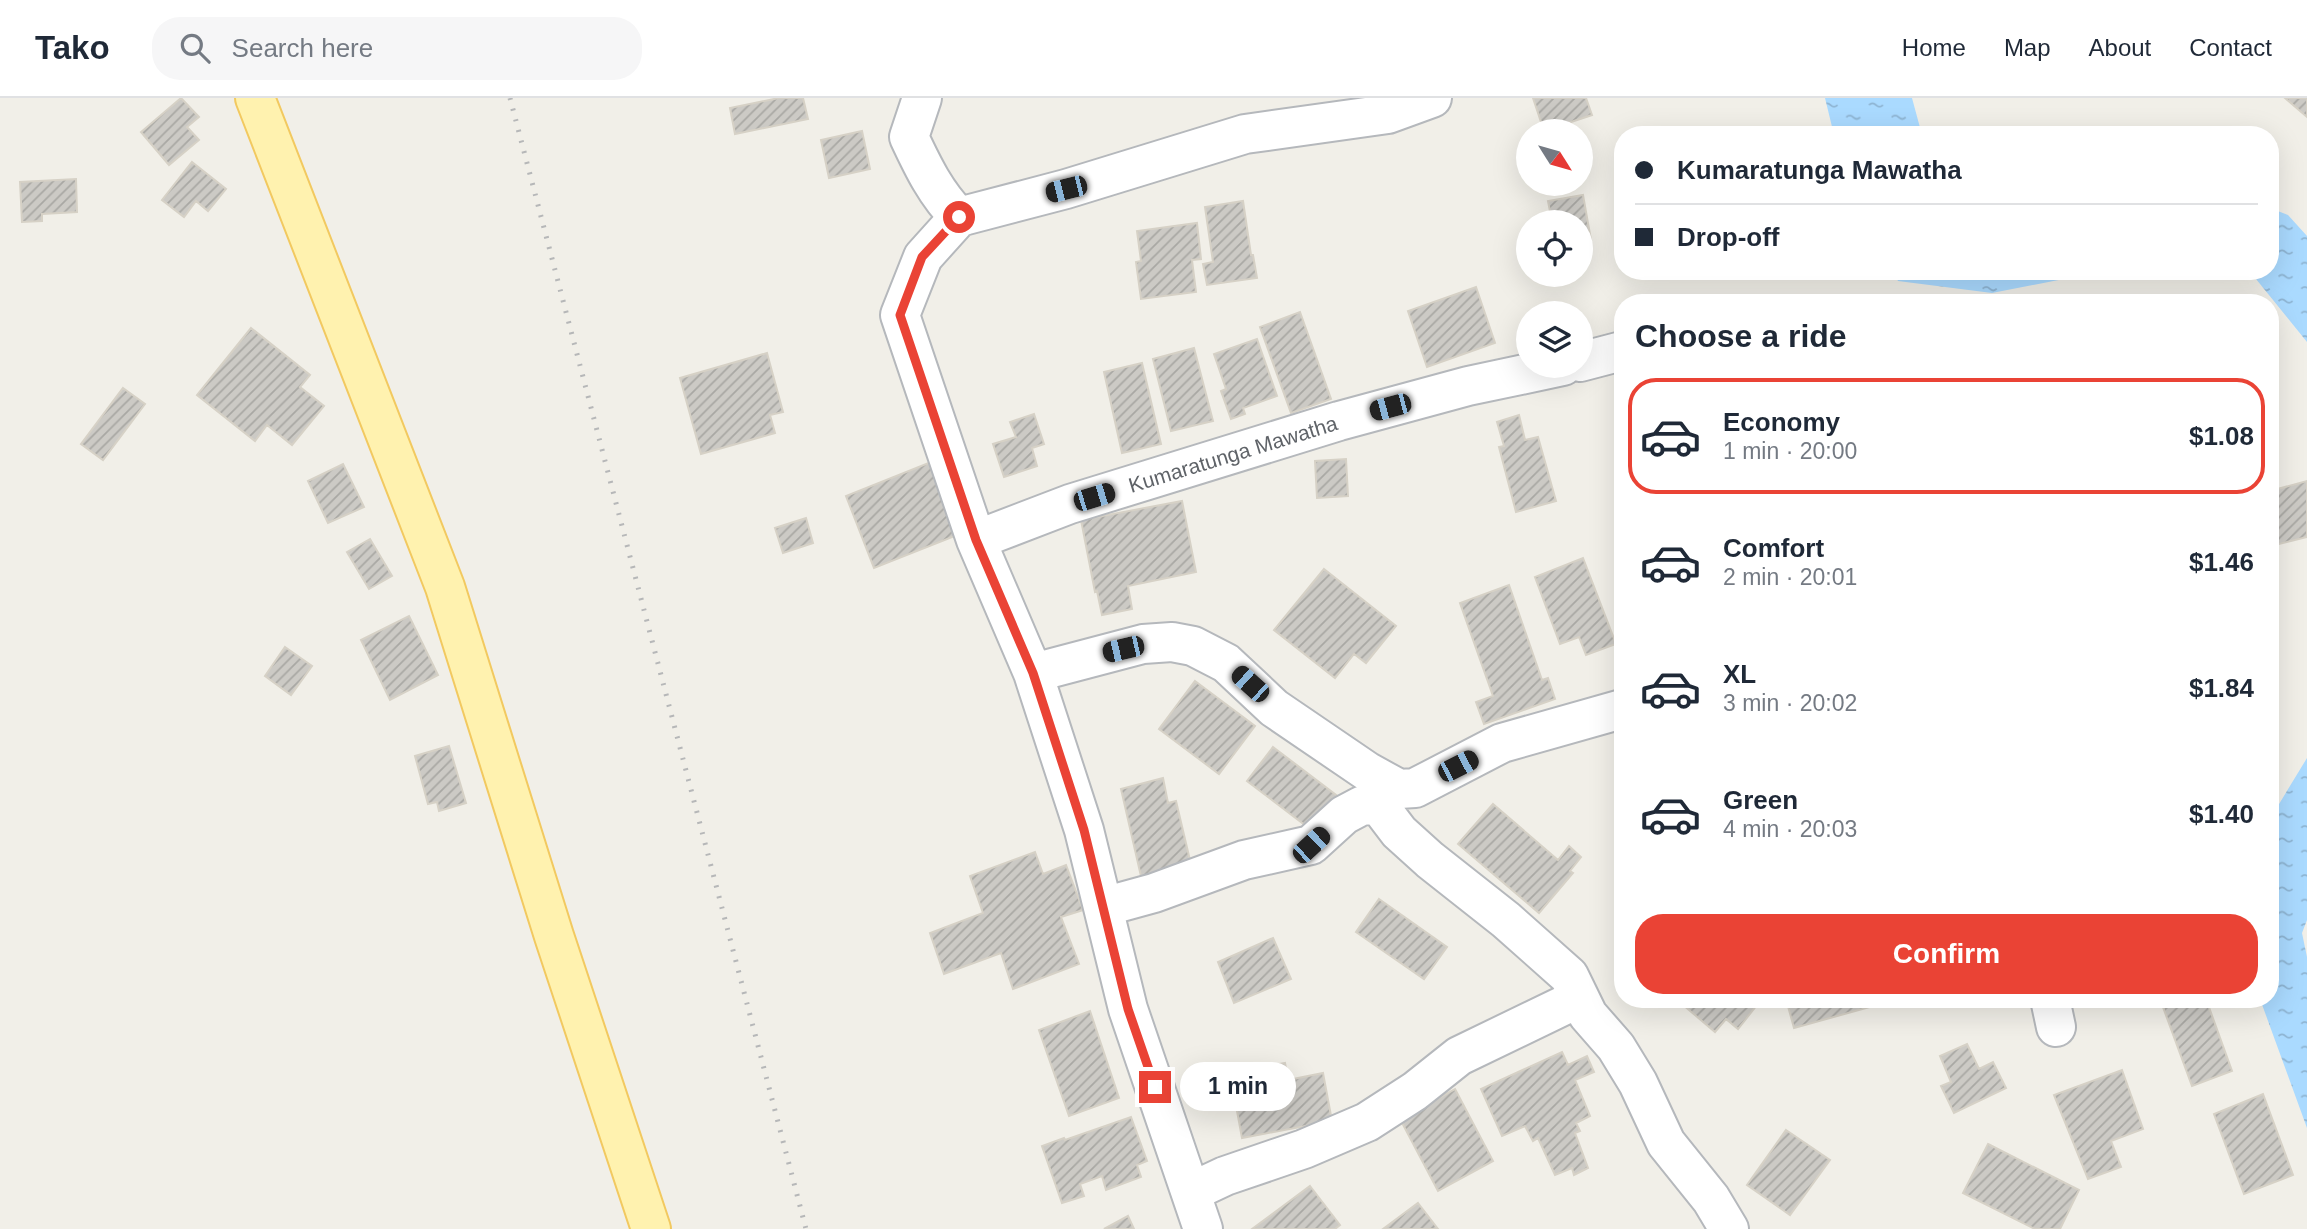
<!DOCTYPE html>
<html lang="en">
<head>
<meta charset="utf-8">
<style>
	body { margin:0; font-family:Arial,sans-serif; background:#f6f6f7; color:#1f2937; height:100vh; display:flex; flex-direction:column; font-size:26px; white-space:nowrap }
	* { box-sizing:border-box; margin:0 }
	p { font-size:23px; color:#747a83 }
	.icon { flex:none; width:38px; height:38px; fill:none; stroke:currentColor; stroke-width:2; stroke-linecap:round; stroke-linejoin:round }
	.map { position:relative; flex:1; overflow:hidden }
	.sheet { position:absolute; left:1614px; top:196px; width:665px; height:714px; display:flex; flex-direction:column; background:#fff; border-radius:28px; box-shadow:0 7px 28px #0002 }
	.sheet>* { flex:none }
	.hud { position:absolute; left:1614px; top:28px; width:665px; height:154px; border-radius:28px; box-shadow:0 7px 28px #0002; display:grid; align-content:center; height:154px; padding:0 21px; background:#fff }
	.needle { width:46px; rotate:127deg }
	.tools { position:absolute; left:1516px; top:21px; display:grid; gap:14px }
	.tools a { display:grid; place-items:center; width:77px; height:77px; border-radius:50%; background:#fff; box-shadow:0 7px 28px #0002; font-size:35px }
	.end { position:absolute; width:32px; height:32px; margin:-16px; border:9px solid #ea4335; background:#fff; box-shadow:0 0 0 4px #fff }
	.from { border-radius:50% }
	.bubble { position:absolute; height:49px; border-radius:24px; background:#fff; box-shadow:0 7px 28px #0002; font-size:23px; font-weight:600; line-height:49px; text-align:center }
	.car { position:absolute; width:21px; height:42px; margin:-21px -10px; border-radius:9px; box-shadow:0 0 5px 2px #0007; background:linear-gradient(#222 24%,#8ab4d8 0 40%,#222 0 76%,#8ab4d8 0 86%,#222 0) }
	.hud b { display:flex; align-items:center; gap:24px; height:66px; font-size:26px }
	.hud b+b { border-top:2px solid #e0e1e3 }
	.hud i { width:18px; height:18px; background:#1f2937 }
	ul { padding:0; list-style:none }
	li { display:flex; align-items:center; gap:21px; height:116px; margin:0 14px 10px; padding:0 7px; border:4px solid transparent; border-radius:28px }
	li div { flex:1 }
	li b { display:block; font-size:26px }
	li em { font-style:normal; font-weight:600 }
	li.on { border-color:#ea4335 }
	li>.icon { width:63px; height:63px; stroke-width:1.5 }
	h2 { padding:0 21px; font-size:32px; line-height:84px }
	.action { display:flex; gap:14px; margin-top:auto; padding:14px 21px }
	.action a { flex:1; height:80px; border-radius:28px; background:#ea4335; color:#fff; font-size:28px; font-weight:600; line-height:80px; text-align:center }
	header { display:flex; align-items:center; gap:42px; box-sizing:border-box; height:98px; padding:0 35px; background:#fff; border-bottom:2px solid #e0e1e3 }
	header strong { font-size:33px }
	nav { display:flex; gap:38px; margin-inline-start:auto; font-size:24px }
	.search { width:490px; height:63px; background:#f6f6f7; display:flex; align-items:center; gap:18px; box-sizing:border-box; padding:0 24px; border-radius:28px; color:#747a83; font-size:26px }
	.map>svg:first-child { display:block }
	.water { fill:url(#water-ripples) }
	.building { fill:url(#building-hatch); stroke:#d6d1c6; stroke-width:2 }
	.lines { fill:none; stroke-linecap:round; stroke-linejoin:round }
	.minor-casing { stroke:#b5b8bc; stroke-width:42 }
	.major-casing { stroke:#f2c960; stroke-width:42 }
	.minor { stroke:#fff; stroke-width:38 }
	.major { stroke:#fff2af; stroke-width:38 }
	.rail { stroke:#b6b7b8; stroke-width:5; stroke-dasharray:2 9; stroke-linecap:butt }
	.route { stroke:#ea4335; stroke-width:9 }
	.labels { text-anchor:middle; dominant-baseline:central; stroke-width:7; stroke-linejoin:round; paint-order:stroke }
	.street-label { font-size:21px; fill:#5f6368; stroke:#fff }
</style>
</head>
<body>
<header>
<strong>Tako</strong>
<div class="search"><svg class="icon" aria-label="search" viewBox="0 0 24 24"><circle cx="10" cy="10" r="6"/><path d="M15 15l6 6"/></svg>Search here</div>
<nav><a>Home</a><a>Map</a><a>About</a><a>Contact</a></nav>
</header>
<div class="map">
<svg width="2307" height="1131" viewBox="0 0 2307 1131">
	<defs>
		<pattern id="water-ripples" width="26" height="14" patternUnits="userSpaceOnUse" patternTransform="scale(1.75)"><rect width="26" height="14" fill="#aadaff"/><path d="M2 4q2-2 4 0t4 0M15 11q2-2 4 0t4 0" fill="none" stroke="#8eb4d2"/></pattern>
		<pattern id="building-hatch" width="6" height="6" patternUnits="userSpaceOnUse" patternTransform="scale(1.75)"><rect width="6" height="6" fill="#cccac5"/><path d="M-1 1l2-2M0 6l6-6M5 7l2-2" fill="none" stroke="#a9a8a4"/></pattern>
	</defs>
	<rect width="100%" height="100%" fill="#f1efe8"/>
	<path class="water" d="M1825,0H1912L1922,37H1834Z
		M2270,110L2288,117L2307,138V244L2256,181L2170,180L2089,176L1992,195L1898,183L1893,173H2270Z
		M2307,660V822L2302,835L2307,859V1030L2260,901H2270V721Z"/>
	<path class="building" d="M181,0L199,19L187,29L199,42L169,67L141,34Z
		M779,0H803L808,21L735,36L730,10Z
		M1533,0H1586L1592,17L1544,33Z
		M2285,0H2307V19Z
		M862,33L870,71L829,80L821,42Z
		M192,64L226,91L208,113L196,103L184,119L162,102Z
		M76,81L77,114L42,116V123L22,124L20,84Z
		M1622,85V119L1617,86Z
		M1583,97L1591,142L1580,144V124H1552L1548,103Z
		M1243,103L1251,157H1253L1257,180L1207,187L1203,166L1213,164L1205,109Z
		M1197,125L1201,161L1192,162L1196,194L1141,201L1136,164L1141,163L1137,133Z
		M1693,173H1731L1694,180Z
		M1476,189L1495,245L1427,269L1408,213Z
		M1300,214L1331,301L1291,315L1260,229Z
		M251,230L310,277L300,289L324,308L292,347L267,327L255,343L197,297Z
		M1257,241L1277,298L1243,310L1245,316L1231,321L1221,293L1226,291L1214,256Z
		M1194,250L1213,323L1171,333L1153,261Z
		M767,255L783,314L770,317L775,335L701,356L680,280Z
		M1142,265L1161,346L1122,355L1104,274Z
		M123,290L145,306L103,362L81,346Z
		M1034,316L1044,346L1032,350L1037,368L1004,379L993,346L1016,339L1010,324Z
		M1519,317L1525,342L1538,339L1556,403L1516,414L1499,349L1504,348L1497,324Z
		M1346,361L1348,398L1317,400L1315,363Z
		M936,362L965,434L874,470L846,398Z
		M343,366L364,409L328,425L308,383Z
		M2307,383V439L2271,448L2270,393Z
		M1182,403L1196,474L1128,488L1132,511L1102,517L1097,493L1095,494L1081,422Z
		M806,420L813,445L783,455L775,430Z
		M370,441L392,478L369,491L347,454Z
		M1583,460L1616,546L1586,557L1579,539L1560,546L1535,479Z
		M1324,471L1396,528L1366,565L1354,556L1335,580L1274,532Z
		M1509,487L1542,582L1548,580L1555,601L1484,626L1476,604L1493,598L1460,505Z
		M409,518L438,577L390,602L361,542Z
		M285,549L312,568L291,597L265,578Z
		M1195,583L1255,628L1219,676L1159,631Z
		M449,648L466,705L439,713L437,704L428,706L415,658Z
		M1273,649L1344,703L1318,737L1247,683Z
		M1163,680L1168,705L1176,703L1193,775L1143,787L1121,691Z
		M1493,706L1558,762L1569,748L1581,759L1570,773L1573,775L1539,815L1458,746Z
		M1035,754L1043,776L1066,767L1083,812L1061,819L1079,866L1013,891L1001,855L944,876L930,835L983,815L970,778Z
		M1379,801L1447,849L1424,881L1356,834Z
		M1273,840L1291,881L1234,905L1218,864Z
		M1676,901H1749L1757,907L1738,931L1726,921L1715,934Z
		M1786,901H1895V902L1794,930Z
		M2160,901H2206L2232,973L2192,988Z
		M1090,913L1119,1000L1069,1018L1039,932Z
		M1967,946L1979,971L1993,964L2006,990L1954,1015L1941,988L1951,984L1940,958Z
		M1562,954L1568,967L1587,958L1594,974L1575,982L1590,1018L1576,1025L1580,1033L1575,1035L1588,1070L1574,1077L1572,1070L1555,1077L1538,1040L1533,1043L1525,1028L1502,1038L1481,991Z
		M1285,965L1288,982L1323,975L1332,1023L1242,1040L1230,975Z
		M2122,972L2143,1031L2111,1043L2121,1069L2088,1081L2054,997Z
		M1455,991L1493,1063L1438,1093L1400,1021Z
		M2263,996L2293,1077L2244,1096L2214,1016Z
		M1131,1019L1147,1063L1137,1067L1141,1079L1106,1092L1102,1078L1080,1086L1084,1098L1062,1105L1042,1048L1064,1040L1065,1042Z
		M1786,1032L1830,1062L1790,1117L1747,1087Z
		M1988,1046L2079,1092L2060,1131H2035L1963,1095Z
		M1310,1088L1340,1127L1335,1131H1252Z
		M1418,1105L1438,1131H1383Z
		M1128,1118L1134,1131H1104Z"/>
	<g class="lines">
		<defs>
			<path id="minor" d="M922,0L909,39C923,69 936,96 959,119L923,159L900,217L976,442L1033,575L1084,732L1128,911L1203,1131
				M959,119L1066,91L1245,36L1388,16L1432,0
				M1580,264L1622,253
				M976,442L1070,406L1339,323L1468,288L1563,268
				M1033,575L1143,546L1172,544L1193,548L1226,565L1274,610L1368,674L1399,691L1415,690L1502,645L1622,611
				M1103,809L1154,795L1244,762L1311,747L1344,717L1361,708L1370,707L1380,709L1399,734L1430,762L1506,822L1569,878L1588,917L1616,949L1638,985L1666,1045L1711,1101L1729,1131
				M2050,901L2056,929
				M1191,1094L1225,1078L1304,1051L1367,1024L1415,993L1459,958L1579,900"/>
			<path id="major" d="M255,0L445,489L554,838L651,1131"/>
		</defs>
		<use href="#minor" class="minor-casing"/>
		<use href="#major" class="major-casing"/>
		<use href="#minor" class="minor"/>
		<use href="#major" class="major"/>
		<path class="rail" d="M510,0L806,1131"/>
	</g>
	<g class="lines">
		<path class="route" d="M959,119L922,159L900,217L976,442L1033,575L1084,732L1128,911L1155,989"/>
	</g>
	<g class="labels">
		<g class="street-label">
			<text transform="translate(1233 356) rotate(-17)">Kumaratunga Mawatha</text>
		</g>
	</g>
</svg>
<div class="tools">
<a><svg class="needle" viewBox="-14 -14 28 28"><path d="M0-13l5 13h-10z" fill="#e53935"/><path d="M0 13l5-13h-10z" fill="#747a83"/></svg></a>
<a><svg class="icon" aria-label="locate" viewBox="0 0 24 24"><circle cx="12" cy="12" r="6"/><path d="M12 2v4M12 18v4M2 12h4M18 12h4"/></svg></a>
<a><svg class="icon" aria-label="layers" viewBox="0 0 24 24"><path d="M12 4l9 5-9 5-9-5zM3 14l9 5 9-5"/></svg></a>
</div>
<i class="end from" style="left:959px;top:119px"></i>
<i class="end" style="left:1155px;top:989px"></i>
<div class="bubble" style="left:1180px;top:964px;width:116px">1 min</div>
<i class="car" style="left:1066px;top:91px;rotate:256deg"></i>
<i class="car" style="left:1390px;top:309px;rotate:255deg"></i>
<i class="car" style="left:1094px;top:399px;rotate:73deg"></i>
<i class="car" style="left:1123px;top:551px;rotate:257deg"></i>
<i class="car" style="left:1250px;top:586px;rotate:312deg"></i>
<i class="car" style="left:1458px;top:668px;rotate:63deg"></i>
<i class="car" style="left:1311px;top:747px;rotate:47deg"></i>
<div class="hud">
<b><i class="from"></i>Kumaratunga Mawatha</b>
<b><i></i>Drop-off</b>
</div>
<section class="sheet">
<h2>Choose a ride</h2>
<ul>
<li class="on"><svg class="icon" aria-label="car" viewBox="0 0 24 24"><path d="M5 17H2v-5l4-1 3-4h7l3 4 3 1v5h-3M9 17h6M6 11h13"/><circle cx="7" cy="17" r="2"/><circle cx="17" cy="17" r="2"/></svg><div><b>Economy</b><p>1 min · 20:00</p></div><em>$1.08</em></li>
<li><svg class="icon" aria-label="car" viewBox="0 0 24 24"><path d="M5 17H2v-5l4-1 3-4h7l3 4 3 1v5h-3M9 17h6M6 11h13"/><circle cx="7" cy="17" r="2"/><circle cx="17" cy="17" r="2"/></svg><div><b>Comfort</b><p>2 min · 20:01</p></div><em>$1.46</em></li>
<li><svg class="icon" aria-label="car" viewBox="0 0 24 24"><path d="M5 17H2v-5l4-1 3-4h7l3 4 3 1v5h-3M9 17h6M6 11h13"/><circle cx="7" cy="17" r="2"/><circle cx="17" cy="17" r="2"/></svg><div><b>XL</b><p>3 min · 20:02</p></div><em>$1.84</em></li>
<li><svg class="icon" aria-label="car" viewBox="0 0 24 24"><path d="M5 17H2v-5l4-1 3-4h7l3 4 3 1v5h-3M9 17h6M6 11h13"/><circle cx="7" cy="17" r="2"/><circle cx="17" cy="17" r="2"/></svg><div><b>Green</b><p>4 min · 20:03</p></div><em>$1.40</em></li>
</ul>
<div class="action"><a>Confirm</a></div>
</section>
</div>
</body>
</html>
